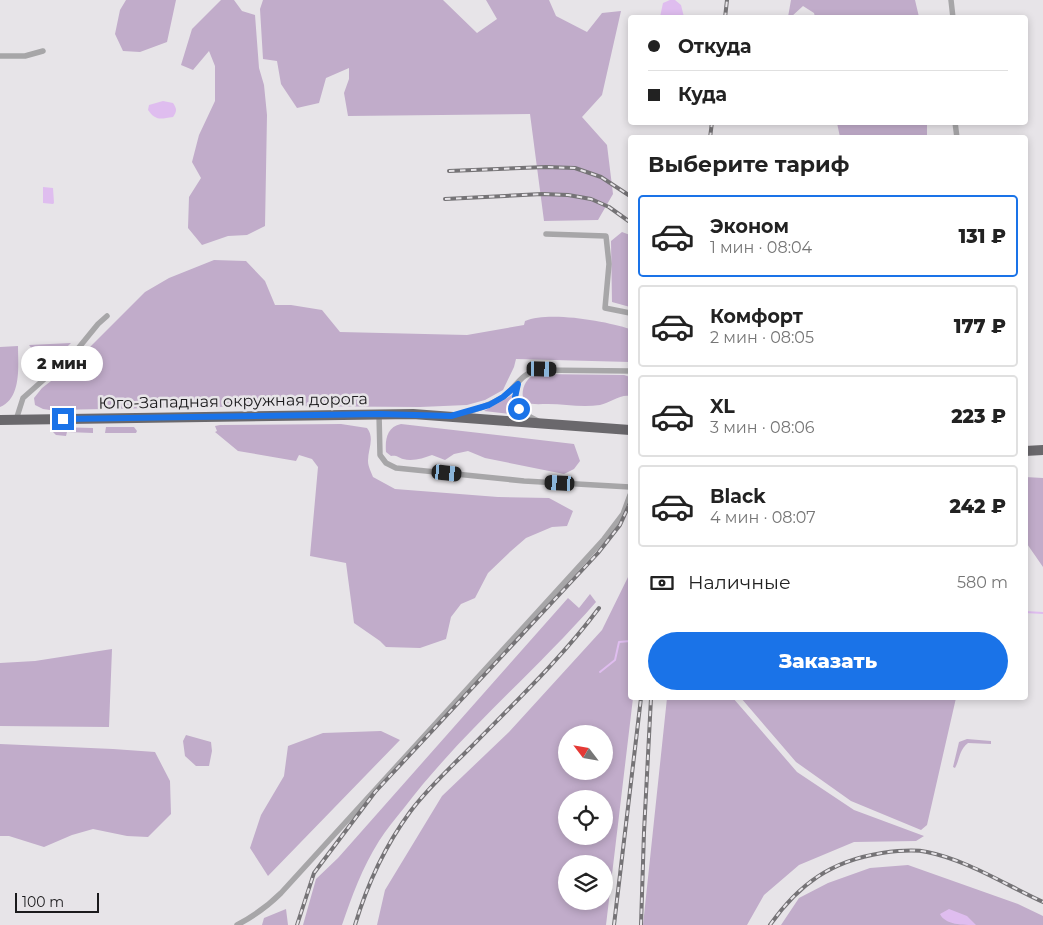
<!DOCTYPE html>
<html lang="ru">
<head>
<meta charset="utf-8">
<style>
	body { margin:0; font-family:Montserrat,sans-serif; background:#f6f6f6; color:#222; height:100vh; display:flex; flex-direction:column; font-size:19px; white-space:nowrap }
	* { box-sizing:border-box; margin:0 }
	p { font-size:16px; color:#767676 }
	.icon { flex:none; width:28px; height:28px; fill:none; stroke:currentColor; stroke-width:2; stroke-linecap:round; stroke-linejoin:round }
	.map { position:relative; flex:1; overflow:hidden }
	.side { position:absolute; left:628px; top:135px; width:400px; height:565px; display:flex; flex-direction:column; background:#fff; border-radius:5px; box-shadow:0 2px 8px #0003 }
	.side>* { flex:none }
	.top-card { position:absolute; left:628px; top:15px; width:400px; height:110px; border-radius:5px; box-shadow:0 2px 8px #0003; display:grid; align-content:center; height:110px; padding:0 20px; background:#fff }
	.needle { width:32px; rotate:301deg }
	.buttons { position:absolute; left:558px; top:725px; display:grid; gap:10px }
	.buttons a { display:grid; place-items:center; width:55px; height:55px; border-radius:50%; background:#fff; box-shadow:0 2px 8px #0003; font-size:25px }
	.scale { position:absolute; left:15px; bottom:12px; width:84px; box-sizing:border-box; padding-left:5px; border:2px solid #1b1a1c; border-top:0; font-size:14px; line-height:18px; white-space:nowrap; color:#1b1a1c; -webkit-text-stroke:4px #e7e4e8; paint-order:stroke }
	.end { position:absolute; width:22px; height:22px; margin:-11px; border:6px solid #1a73e8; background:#fff; box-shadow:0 0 0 2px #fff }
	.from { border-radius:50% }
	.bubble { position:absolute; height:35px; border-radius:18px; background:#fff; box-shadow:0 2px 8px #0003; font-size:16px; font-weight:800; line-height:35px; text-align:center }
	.car { position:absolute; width:15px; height:30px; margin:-15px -8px; border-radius:6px; box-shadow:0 0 4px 1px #0007; background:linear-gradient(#222 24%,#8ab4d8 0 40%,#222 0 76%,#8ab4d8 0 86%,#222 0) }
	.top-card b { display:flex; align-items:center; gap:18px; height:48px; font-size:19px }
	.top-card b+b { border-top:1px solid #e0e0e0 }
	.top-card i { width:12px; height:12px; background:#222 }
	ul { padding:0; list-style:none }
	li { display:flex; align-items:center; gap:15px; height:82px; margin:0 10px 8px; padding:0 10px; border:2px solid #e0e0e0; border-radius:5px }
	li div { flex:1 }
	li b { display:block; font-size:19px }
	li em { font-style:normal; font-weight:800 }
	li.current { border-color:#1a73e8 }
	li>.icon { width:45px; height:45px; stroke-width:1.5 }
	h2 { padding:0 20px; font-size:22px; line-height:60px }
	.pay { display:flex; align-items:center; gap:12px; height:55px; padding:0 20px; font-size:19px }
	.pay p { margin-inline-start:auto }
	.button { display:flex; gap:10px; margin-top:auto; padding:10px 20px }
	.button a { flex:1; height:58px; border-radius:30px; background:#1a73e8; color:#fff; font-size:20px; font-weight:800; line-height:58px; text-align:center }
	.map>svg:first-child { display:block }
	.green { fill:#c1acca; fill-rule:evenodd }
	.water { fill:#dfbdef }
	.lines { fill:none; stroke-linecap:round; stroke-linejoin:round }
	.stream { stroke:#dfbdef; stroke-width:2 }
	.minor { stroke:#a7a6a8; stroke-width:5.5 }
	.trunk { stroke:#6a686c; stroke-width:10 }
	.rail-casing { stroke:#757376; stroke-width:4 }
	.rail { stroke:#e7e4e8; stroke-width:2; stroke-dasharray:5.5; stroke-linecap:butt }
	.route { stroke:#1a73e8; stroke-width:6 }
	.labels { text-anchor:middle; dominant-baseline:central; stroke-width:5; stroke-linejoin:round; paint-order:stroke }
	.street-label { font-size:16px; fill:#1b1a1c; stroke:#e7e4e8 }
</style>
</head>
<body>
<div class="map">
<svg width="1043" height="925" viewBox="0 0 1043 925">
	<rect width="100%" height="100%" fill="#e7e4e8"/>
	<path class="green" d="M126,0H176L167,42L140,52L123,51L115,34L120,10Z
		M221,0H234L242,11L255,15L259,68L264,85L267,115L265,226L247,235L228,236L202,245L188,228L189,197L201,178L192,162L199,135L215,101V66L209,51L193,70L181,65L192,29Z
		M263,0H443L477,33L497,19L486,0H549L556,16L587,32L602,13L621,11L602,95L582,117L607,145L613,194L598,220L544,221L530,114L348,116L344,93L349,79V68L326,78L319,103L297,108L281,84L277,61L263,59L260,9Z
		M791,0H915L919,17H815L814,13L803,6L791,17H788Z
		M837,123H927V137H840Z
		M622,232L630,235V307L612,302L611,241Z
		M214,260L246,261L265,281L275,305H291L322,310L340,332L467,335L524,325L525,321C549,311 605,321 630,329V362L516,359L514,367L503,390L485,400L467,405L420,407L274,406L50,410L43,409L35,405L34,398L42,388L73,364L145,292L169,278Z
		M71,343L34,379L30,376L34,351L29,345Z
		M18,346C18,365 22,398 0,407V347Z
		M536,374L624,375L630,377V396C620,394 610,403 600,405C582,408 565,404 548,404C539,404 533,405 524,402C520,391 525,378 536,374Z
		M512,395L513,405L520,415L484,411Z
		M341,424L367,428C375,438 368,449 368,461C368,466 371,472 373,477L395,489L498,497L549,498L573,511L567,526L552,527L526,538L511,551L488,573L475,598L461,604L451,617L446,639L420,648L386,647L380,641L354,623L346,563L310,556L318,467L312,459L299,455L296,461L238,451L215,432L217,431L215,426L220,425Z
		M401,424L574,444L580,461L574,469L564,474L485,458L468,451L454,454L445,460L432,455C423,458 413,462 403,459C397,457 397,455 391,456L386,452C385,439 387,427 401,424Z
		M54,427L93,428V433L67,432L66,436L56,435L51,430Z
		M106,427H134L137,431L136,433H105Z
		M1025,477L1043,478V567L1025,541Z
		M630,573V698H633L606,925H377L385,890L442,796L509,732L602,630ZM566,734H604V771H566ZM566,799H604V836H566ZM566,864H604V901H566Z
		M590,594L596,602C534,673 461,733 404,808C395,819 386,830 379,841C362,868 352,896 342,925H303L316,879L338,858L568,598L579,608Z
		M112,649L109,727L0,726V663L35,661Z
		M667,698H733L797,772L854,810L924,836L916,841L854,842L799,865L764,895L747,925H643Z
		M741,698H956L927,825L921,830L851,801L796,762Z
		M381,731L400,740L268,876L250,848L261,815L284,776L288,746L323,733Z
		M186,735L211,742L212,751L209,766H196L185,756L183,741Z
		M967,739L991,741V744L968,743C959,750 960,759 955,768L953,767L959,742Z
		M0,744L113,749L155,752L170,781L171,814L148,837L127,836L93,829L72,835L44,847L9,836H0Z
		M908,865L1018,904L1043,916V925H781L799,898L828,883L870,868Z
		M286,909L288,925H262L264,918Z"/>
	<path class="water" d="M670,0H675L681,5L684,17H660L663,3Z
		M163,101L173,103C177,109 177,111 173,117C160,119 156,121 148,110L149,105Z
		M43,187L53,188L54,203L53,204L43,203Z
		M949,909L967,916L976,925C963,925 945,925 940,914Z"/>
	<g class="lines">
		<path class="stream" d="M1025,612L1043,613
			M600,672L615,660L619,642L630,641"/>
		<path class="minor" d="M951,0L953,18
			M0,56H25L43,51
			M955,122L957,138
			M546,234L606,236L609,264L605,308L630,313
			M517,387C511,406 523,414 538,421
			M379,414L380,455L386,463L396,468L524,481L630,487
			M459,414C475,410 489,406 503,397C515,388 522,373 537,370L630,371
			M16,420L23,398L76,351L98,324L107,316
			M237,925C254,916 268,906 281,893L604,539L623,514L630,495"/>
		<path class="trunk" d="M0,420L413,414L630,430
			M1025,451L1043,450"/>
		<defs>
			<path id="rail" d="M725,18L727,0
				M710,138L712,122
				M449,171L546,167L575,168L601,177L630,196
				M445,199L542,194L568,195L591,199L609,207L630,222
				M297,925L314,873L375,792L598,553L620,525L630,503
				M355,925C367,885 385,846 410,812C427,789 449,769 470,748C514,703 561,659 599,608
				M614,925L641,698
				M641,925L644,832L651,698
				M770,925C799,884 831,861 882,853C896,851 913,849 927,852C967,860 1006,885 1043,902"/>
		</defs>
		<use href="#rail" class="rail-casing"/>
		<use href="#rail" class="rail"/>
	</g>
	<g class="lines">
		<path class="route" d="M63,419L379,414L451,416L489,405L503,397L518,384L515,397L519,409"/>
	</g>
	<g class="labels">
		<g class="street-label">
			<text transform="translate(233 401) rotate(-1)">Юго-Западная окружная дорога</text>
		</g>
	</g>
</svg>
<div class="buttons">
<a><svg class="needle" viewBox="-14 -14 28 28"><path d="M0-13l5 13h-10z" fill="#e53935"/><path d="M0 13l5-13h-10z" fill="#767676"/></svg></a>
<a><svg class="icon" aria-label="locate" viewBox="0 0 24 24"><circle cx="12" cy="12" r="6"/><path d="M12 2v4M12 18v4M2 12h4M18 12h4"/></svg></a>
<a><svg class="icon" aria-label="layers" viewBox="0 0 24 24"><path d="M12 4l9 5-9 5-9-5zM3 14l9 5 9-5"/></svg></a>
</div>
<div class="scale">100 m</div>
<i class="end from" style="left:519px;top:409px"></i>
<i class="end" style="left:63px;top:419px"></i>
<div class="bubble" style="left:21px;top:346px;width:82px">2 мин</div>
<i class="car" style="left:542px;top:369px;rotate:91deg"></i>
<i class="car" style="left:447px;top:473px;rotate:96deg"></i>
<i class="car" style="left:560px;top:483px;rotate:273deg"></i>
<div class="top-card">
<b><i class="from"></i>Откуда</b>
<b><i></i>Куда</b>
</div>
<section class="side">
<h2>Выберите тариф</h2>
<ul>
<li class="current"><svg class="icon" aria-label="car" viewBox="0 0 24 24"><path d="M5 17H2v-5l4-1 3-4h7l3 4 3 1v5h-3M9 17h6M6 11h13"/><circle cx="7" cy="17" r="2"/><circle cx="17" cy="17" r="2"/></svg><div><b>Эконом</b><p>1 мин · 08:04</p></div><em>131 ₽</em></li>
<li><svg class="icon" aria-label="car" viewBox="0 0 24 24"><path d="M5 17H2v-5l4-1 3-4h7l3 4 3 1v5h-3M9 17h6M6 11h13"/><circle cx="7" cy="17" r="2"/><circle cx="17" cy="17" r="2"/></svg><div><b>Комфорт</b><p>2 мин · 08:05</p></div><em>177 ₽</em></li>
<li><svg class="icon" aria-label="car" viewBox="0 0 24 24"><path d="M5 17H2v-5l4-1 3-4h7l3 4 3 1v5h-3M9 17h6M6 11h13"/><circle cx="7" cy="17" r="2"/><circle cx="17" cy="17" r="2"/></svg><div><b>XL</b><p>3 мин · 08:06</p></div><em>223 ₽</em></li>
<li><svg class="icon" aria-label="car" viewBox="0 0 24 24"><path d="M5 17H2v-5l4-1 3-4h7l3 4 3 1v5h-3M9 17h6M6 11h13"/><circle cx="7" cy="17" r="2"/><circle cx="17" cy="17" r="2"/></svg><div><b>Black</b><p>4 мин · 08:07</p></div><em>242 ₽</em></li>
</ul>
<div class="pay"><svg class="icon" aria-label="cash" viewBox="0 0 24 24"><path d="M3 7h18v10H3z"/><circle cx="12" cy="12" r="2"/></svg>Наличные<p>580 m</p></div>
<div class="button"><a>Заказать</a></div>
</section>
</div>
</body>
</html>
